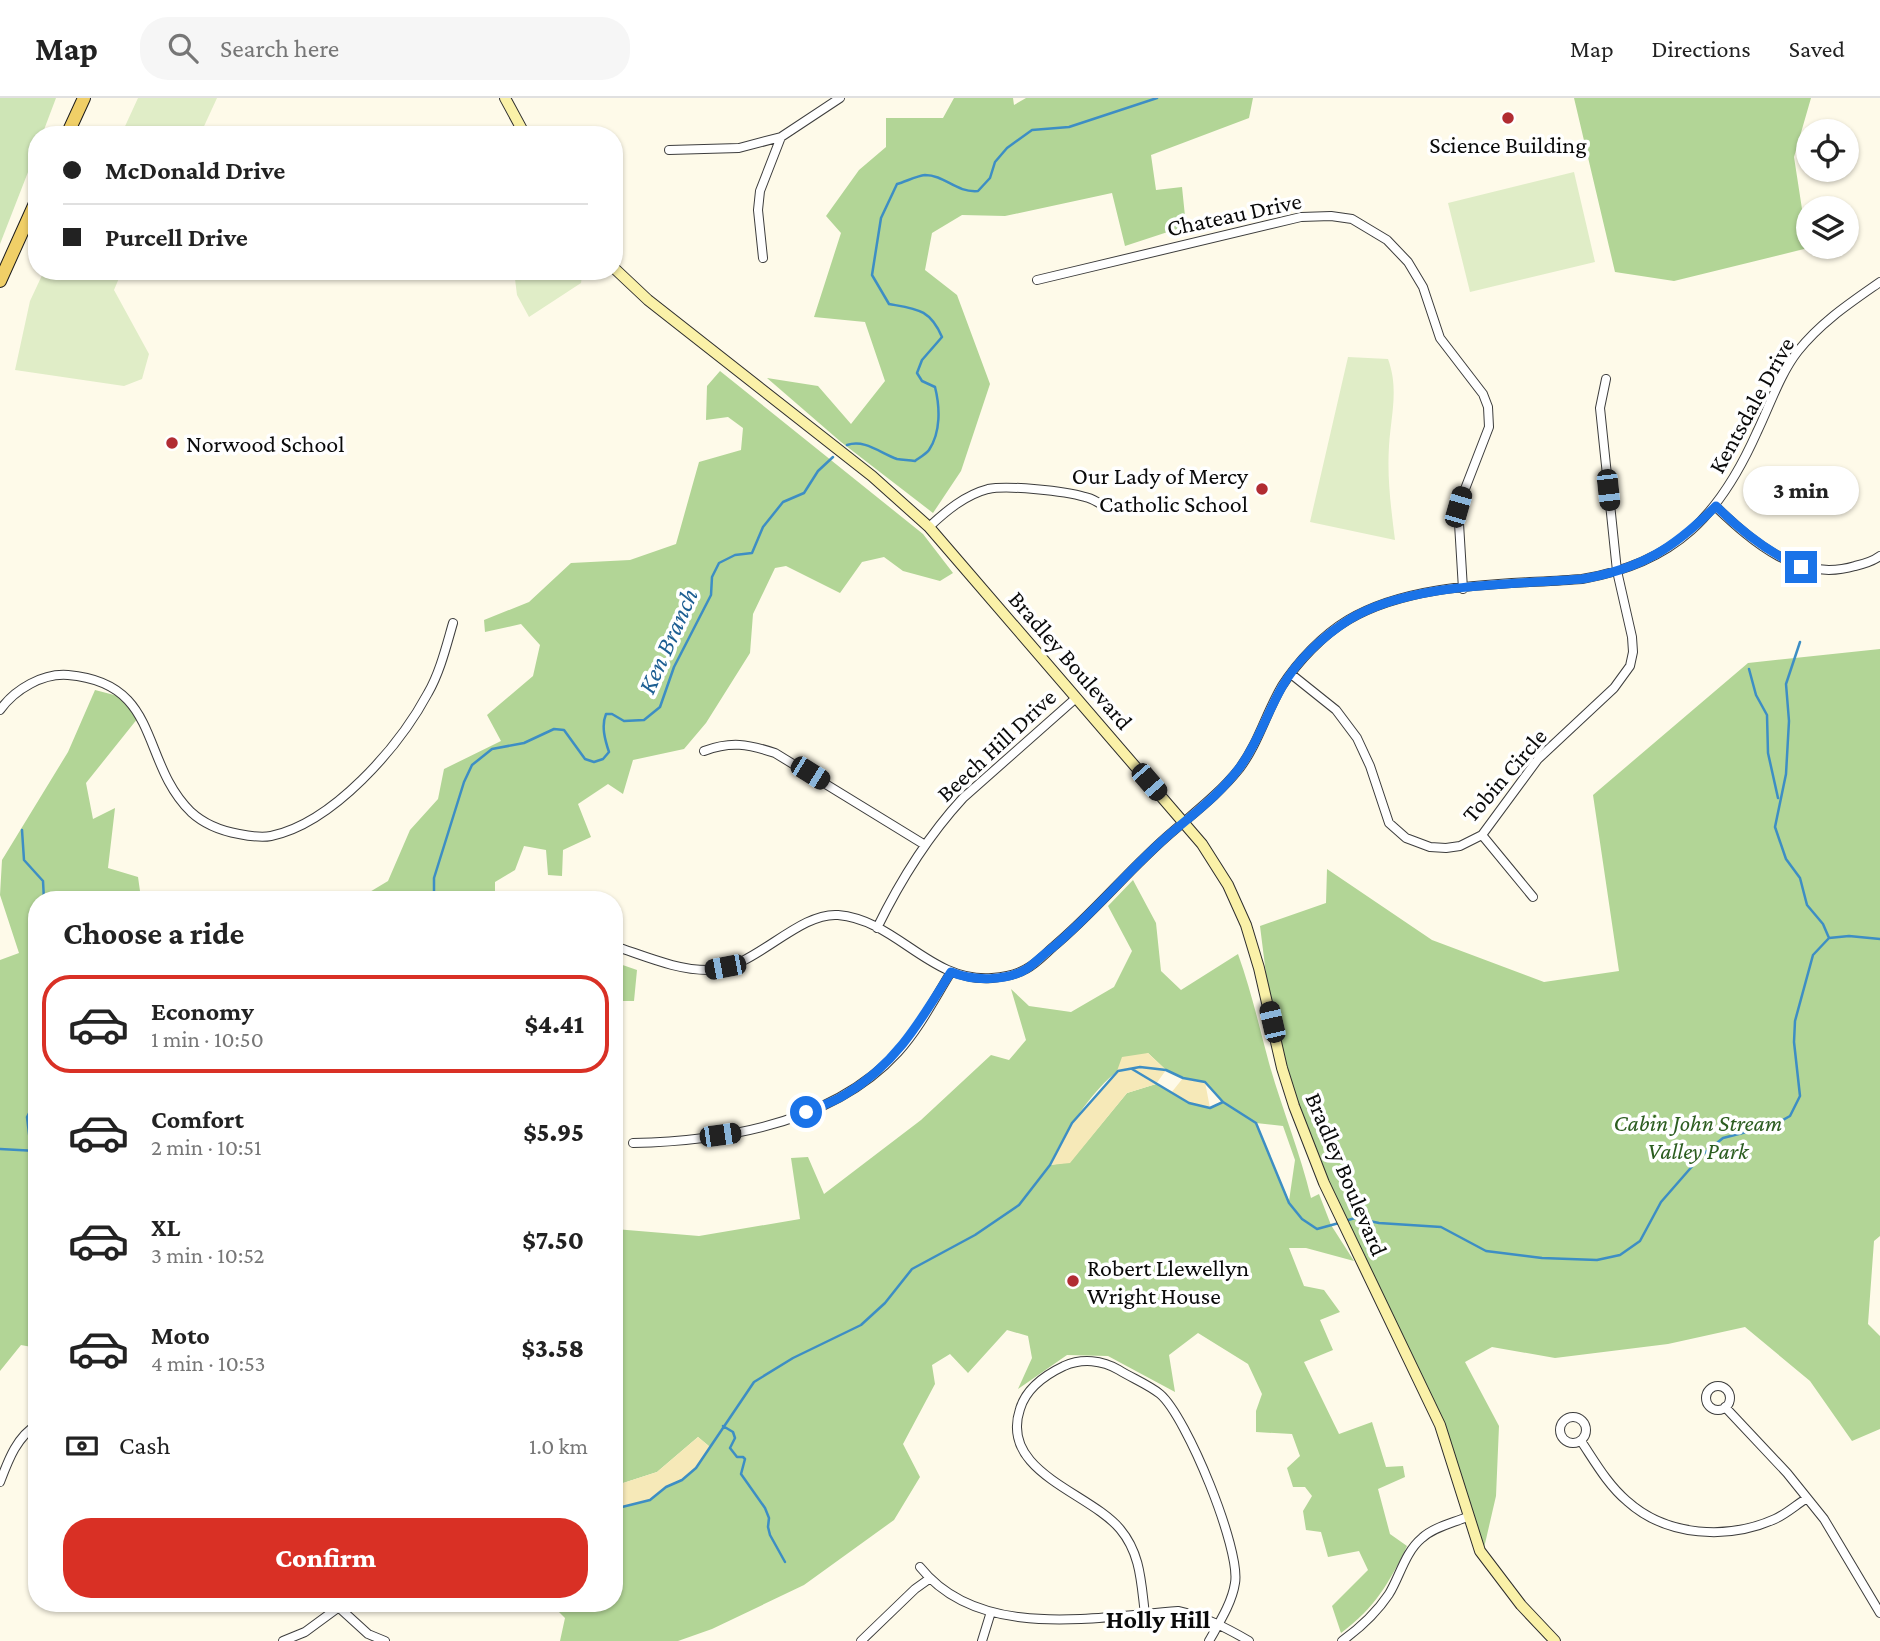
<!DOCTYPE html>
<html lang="en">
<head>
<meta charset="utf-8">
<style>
	body { margin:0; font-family:"Crimson Pro",serif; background:#f6f6f6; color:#222; height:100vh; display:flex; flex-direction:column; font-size:26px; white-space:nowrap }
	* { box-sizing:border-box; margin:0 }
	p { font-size:23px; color:#767676 }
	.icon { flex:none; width:38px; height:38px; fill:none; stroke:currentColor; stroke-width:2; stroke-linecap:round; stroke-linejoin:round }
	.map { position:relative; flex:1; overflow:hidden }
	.sheet { position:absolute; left:28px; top:793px; width:595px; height:721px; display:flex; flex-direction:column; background:#fff; border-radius:28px; box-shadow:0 2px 5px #0004 }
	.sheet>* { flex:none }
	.hud { position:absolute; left:28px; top:28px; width:595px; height:154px; border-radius:28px; box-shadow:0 2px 5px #0004; display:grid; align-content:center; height:154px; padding:0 35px; background:#fff }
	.fabs { position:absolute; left:1796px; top:21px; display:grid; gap:14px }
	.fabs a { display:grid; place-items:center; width:63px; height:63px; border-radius:50%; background:#fff; box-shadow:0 2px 5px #0004; font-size:35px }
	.end { position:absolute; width:32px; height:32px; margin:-16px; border:9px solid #1a73e8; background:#fff; box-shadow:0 0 0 4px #fff }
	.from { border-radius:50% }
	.bubble { position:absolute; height:49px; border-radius:24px; background:#fff; box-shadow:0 2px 5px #0004; font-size:23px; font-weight:800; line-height:49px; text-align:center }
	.car { position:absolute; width:21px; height:42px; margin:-21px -10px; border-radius:9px; box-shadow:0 0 5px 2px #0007; background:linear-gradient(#222 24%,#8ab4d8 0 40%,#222 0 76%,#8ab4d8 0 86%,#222 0) }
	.hud b { display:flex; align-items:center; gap:24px; height:66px; font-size:26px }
	.hud b+b { border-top:2px solid #e0e0e0 }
	.hud i { width:18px; height:18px; background:#222 }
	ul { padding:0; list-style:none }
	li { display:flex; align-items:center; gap:21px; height:98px; margin:0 14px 10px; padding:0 21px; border:4px solid transparent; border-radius:28px }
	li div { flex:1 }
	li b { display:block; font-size:26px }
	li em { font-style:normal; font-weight:800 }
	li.current { border-color:#d93025 }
	li>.icon { width:63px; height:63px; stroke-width:1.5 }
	h2 { padding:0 35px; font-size:32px; line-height:84px }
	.pay { display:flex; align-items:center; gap:18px; height:77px; padding:0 35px; font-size:26px }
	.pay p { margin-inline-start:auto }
	.primary-button { display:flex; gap:14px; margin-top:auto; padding:14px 35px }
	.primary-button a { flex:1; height:80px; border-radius:28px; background:#d93025; color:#fff; font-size:28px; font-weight:800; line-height:80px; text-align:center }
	header { display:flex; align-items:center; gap:42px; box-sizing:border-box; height:98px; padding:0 35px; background:#fff; border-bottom:2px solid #e0e0e0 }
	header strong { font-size:33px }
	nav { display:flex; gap:38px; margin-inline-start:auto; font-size:24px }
	.search { width:490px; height:63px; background:#f6f6f6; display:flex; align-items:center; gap:18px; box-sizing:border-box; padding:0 24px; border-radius:28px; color:#767676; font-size:26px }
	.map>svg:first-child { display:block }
	.green { fill:#cee5b6 }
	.forest { fill:#b2d596; fill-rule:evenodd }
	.sand { fill:#f6e9b8 }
	.pitch { fill:#e0edc7 }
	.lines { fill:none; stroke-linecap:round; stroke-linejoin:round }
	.stream { stroke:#3d8ec4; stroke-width:2.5 }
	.street-casing { stroke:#3d3d3d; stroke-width:10 }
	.secondary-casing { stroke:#2c2c2c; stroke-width:12 }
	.primary-casing { stroke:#1b1b1b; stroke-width:14 }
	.street { stroke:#fff; stroke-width:8 }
	.secondary { stroke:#faf1a8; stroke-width:10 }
	.primary { stroke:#f0cf67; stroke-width:12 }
	.route { stroke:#1a73e8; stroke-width:9 }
	.poi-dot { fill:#b12c32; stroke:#fff; stroke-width:2.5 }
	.labels { text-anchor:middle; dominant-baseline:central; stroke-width:7; stroke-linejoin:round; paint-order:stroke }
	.poi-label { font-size:24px; fill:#0a0a0a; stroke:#fff; text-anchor:start }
	.street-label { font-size:24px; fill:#0a0a0a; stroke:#fff }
	.park-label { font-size:24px; font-style:italic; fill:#2c5d20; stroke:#fff }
	.water-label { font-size:26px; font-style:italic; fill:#1d5f93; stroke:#fff }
	.neighbourhood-label { font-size:26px; font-weight:bold; fill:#0a0a0a; stroke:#fff }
</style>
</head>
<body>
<header>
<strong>Map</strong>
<div class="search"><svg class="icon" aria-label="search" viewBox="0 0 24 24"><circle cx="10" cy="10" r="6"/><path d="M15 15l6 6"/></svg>Search here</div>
<nav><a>Map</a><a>Directions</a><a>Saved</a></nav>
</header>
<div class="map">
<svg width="1880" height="1543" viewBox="0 0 1880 1543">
	<rect width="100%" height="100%" fill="#fefae9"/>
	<path class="green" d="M0,0H56L42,37H37V51L0,146Z"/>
	<path class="forest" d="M954,0H1013L1014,7L1026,0H1253L1249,20L1151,57L1156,92L1182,89L1186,128L1125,148L1112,95L1005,118L962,117L932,135L925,172L957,197L990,286L961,373L933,415L841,344L767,280L818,288L851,326L885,283L865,224L814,219L841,135L826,118L859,72L886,49V20H943Z
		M1574,0H1811L1794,59L1808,150L1674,183L1615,174Z
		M720,273L923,436L953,475L940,483L903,473L884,459L862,464L840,495L786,468L775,470L753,516L750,555L706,625L684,651L633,662L623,696L608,686L578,706L591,739L563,752L562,778L548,777L546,752L524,748L515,772L495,784V801H358L388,783L410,732L438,701L444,671L501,643L487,617L533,578L540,547L521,526L485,534L484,522L529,504L571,465L630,462L676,446L699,364L741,352L743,330L728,319L706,322L707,288Z
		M1880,551V1138L1874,1143L1868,1226L1880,1238V1331L1852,1343L1810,1283L1745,1229L1668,1246L1555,1260L1492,1249L1465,1264L1499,1328L1496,1398L1484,1450L1454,1357L1324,1085L1272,924L1260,828L1326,805L1327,771L1432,842L1544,884L1619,873L1593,697L1748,565Z
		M95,592L118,598L138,620L86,685L93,721L115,710L108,770L138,779L141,800L37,802V1250L21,1247L0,1273V862L19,855L0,797L2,762L68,654Z
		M1133,782L1156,825L1161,873L1181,892L1238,856C1251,892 1259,928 1269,965C1282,1011 1300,1054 1311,1100L1319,1096L1331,1127L1354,1163L1306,1150H1289L1304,1188L1324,1192L1340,1214L1320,1222L1333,1252L1304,1264L1339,1336L1372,1324L1386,1369L1403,1368L1405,1379L1378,1391L1390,1436L1407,1448C1389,1485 1375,1510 1341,1535L1332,1508L1368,1472L1359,1453L1328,1459L1321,1434L1306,1432L1303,1413L1312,1398L1305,1389H1293L1287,1370L1300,1358L1292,1336L1256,1334V1313L1262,1296L1248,1266L1198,1235L1169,1257L1175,1294L1108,1258L1067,1257L1018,1291L1032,1260L1028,1238L1007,1232L968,1275L950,1256L932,1267L935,1286L903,1346L920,1379L894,1422L804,1487L712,1531L678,1543H560L565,1520L550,1505H614V1411L650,1402L666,1389L682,1382L696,1370L710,1349L698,1339L657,1374L614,1388V1051L621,1053L615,1131L699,1138L800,1121L791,1060L808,1059L824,1096L921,1022L991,957L1009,962L1026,942L1011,891L1029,908L1071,914L1114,889L1132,853L1108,808ZM1148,955L1166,972L1183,980L1205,984L1222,1004L1210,1010L1189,1005L1156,986L1127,995L1070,1064L1050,1067C1063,1036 1092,992 1119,972C1128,966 1139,961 1148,955ZM1256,1025L1283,1028L1295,1062L1289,1103Z
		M614,864L637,872L634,903H614Z"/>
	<path class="sand" d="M1148,955L1166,972L1156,986L1127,995L1070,1065L1050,1067L1072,1025L1117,973L1122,959Z
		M1183,980L1205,984L1210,1010L1189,1005L1171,995Z
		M698,1339L710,1349L696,1370L682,1382L666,1389L650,1402L614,1411V1388L657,1374Z"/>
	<path class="pitch" d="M138,0H217L200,37H121Z
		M1574,74L1595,164L1470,194L1448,105Z
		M44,173H122L114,192L149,256L142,281L124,288L15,272L30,203Z
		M514,173H578L582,178L581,185L529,219L517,197Z
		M1348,259L1388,261C1399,291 1391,317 1389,348C1387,380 1391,410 1395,442L1310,424Z"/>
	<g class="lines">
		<path class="stream" d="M847,347C865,341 880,355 897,361C903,362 909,362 915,363C919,360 926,356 929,352C941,334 940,309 935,289L922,283L917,275L922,262L942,239C930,211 917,211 889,206L872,177L881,120L897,86C905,84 916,78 925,77C945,77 956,95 978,93L990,80L995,64L1007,50L1032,32L1069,29L1157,0
			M1800,544L1786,586L1789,623L1786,676L1775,729L1786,761L1800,780L1807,807L1823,826L1829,840
			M1749,571L1756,597L1767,617L1768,655L1778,700
			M22,732L24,762L43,783L44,802
			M438,802L434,798V780L464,684L472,667L492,651L524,645L554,631L564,632L585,661L594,664L603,661L609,654C605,642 601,628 606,616H612L624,623L644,622L660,609L674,569L711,497L712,479L719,465L735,457L752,455L763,429L783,404L804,395L818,373L833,359
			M1132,971L1189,1005L1210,1010L1223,1004
			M0,1051L37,1053
			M31,1052L27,1019L37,1000
			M1345,1123L1355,1120L1379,1125L1441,1129L1486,1153L1542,1160L1597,1162L1620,1157L1640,1143L1661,1104L1702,1057L1723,1040L1774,1027L1790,1018L1800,998L1794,944L1795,923L1813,857L1829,840L1849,838L1880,841
			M723,1328L733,1334L735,1340L730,1350L737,1359H743L745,1361L741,1376L765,1410L769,1420L768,1429L770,1437L785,1464
			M614,1411L650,1402L666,1389L682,1382L696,1370L754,1284L793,1260L861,1227L885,1205L912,1171L975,1137L1019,1107L1050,1067L1072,1025L1118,973L1140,969L1166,972L1183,980L1205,984L1223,1004L1256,1025L1289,1105L1302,1121L1317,1131L1339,1125"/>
		<defs>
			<path id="street" d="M669,52L739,50L781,39
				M763,160L758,112L760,93L781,39L840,0
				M1037,182L1301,119L1331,118L1352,121L1387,142L1408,164L1423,189L1440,240L1483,296L1488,309L1489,329L1458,409L1463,491
				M1716,409C1753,444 1799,485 1855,468C1864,466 1872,464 1880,458
				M929,429C946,413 965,397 988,391C1008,387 1065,393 1085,399C1092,400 1098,405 1105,408
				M1291,576L1336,612L1357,640L1370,668L1389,725L1406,740L1430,749L1446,750L1460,748L1482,737L1538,661L1614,590L1630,568L1633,554L1632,539L1617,473L1600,310L1606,281
				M0,612C15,591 43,575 68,577C162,585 139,663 191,714C204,726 222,733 239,736C249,738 261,740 271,738C333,725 399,649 428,595C440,574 446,549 453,525
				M704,653C731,643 748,646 775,655L925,747
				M1482,737L1533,799
				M877,830C900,783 928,738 963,700L1076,600
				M614,848C645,858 678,873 711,872C754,871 798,814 838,817C897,822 930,885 992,880C1004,879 1016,877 1026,871C1036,866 1045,856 1053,849C1095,814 1130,770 1171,735C1195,714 1219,696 1239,671C1258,646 1266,615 1282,588C1298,563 1323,537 1348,522C1414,483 1507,487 1582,481C1676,465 1720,417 1757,334C1770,307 1780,276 1798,253C1821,224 1850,205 1880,184
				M633,1045C725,1043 833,1025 898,954C919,931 935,900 951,874
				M1706 1300a12 12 0 1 1 24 0a12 12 0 1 1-24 0Z
				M1725,1309L1787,1375L1824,1421L1880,1515
				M1560 1332a13 13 0 1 1 26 0a13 13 0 1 1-26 0Z
				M1581,1343C1595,1364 1608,1387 1627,1403C1667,1439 1728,1442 1775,1421C1786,1416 1796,1407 1807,1400
				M0,1384C8,1363 17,1338 37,1327
				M920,1469C979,1543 1094,1519 1178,1513C1205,1519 1225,1529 1249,1543
				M334,1505L368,1536L385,1543
				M1145,1516C1141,1485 1141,1456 1120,1431C1089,1394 999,1374 1020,1311C1026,1291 1045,1277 1064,1268C1082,1260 1102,1262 1119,1272C1132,1280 1149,1287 1160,1296C1187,1319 1241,1452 1235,1485C1232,1505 1219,1525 1209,1543
				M283,1543L305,1534L339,1509
				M861,1543L915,1491L929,1481
				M982,1543L990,1517
				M1342,1543C1360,1530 1377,1514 1389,1496C1400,1478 1405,1454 1422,1440C1434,1429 1453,1425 1467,1419"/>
			<path id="secondary" d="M505,0L525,37
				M614,170L648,202L872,378L929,429L1202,746L1228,787L1246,827L1259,870L1282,970L1294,1008L1324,1085L1440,1327L1480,1453L1521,1507L1555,1543"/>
			<path id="primary" d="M67,37L84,0
				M0,183L37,101"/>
		</defs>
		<use href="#street" class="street-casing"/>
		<use href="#secondary" class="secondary-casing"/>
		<use href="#primary" class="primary-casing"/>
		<use href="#street" class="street"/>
		<use href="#secondary" class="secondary"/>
		<use href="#primary" class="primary"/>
	</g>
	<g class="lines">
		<path class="route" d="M806,1014C819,1009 834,1004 846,996C896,966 921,922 951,874C973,883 1007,884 1028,870C1036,864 1044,856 1052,850C1095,814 1129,771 1171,735C1196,714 1220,696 1240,669C1258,645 1267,615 1282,589C1296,564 1320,541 1344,525C1404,484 1510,487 1582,481C1641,471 1674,450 1716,408C1741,433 1769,455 1801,469"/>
	</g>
	<g class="poi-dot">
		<circle cx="1508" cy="20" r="7"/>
		<circle cx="172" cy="345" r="7"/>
		<circle cx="1262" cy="391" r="7"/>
		<circle cx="1073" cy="1183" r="7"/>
	</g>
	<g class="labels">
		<g class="poi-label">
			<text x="1508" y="46" text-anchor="middle">Science Building</text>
			<text x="186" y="345">Norwood School</text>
			<text x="1248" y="377" text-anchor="end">Our Lady of Mercy<tspan x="1248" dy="28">Catholic School</tspan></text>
			<text x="1087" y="1169">Robert Llewellyn<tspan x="1087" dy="28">Wright House</tspan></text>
		</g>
		<g class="street-label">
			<text transform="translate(1234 116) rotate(-12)">Chateau Drive</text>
			<text transform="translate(1751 307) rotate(-61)">Kentsdale Drive</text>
			<text transform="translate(1071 562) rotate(49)">Bradley Boulevard</text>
			<text transform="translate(996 647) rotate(-43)">Beech Hill Drive</text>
			<text transform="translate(1504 677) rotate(-49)">Tobin Circle</text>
			<text transform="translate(1347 1076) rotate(67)">Bradley Boulevard</text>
		</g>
		<g class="park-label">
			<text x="1698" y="1024">Cabin John Stream<tspan x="1698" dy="28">Valley Park</tspan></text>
		</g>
		<g class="water-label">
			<text transform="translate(668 543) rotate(-66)">Ken Branch</text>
		</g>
		<g class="neighbourhood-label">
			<text x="1158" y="1521">Holly Hill</text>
		</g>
	</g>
</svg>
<div class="fabs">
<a><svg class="icon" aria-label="locate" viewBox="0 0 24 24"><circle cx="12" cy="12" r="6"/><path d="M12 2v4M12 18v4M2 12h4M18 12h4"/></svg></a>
<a><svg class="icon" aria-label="layers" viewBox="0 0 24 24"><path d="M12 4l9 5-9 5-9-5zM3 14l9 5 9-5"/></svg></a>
</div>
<i class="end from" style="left:806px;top:1014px"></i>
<i class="end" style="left:1801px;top:469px"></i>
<div class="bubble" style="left:1743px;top:368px;width:116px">3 min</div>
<i class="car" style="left:1608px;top:392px;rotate:174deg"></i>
<i class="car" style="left:1458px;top:409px;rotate:16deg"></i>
<i class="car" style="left:810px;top:675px;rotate:122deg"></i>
<i class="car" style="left:1149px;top:684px;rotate:139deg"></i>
<i class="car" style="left:725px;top:869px;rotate:259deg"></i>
<i class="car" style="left:1272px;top:924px;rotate:347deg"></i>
<i class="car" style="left:720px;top:1037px;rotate:82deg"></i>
<div class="hud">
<b><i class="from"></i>McDonald Drive</b>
<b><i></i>Purcell Drive</b>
</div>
<section class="sheet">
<h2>Choose a ride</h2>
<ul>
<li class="current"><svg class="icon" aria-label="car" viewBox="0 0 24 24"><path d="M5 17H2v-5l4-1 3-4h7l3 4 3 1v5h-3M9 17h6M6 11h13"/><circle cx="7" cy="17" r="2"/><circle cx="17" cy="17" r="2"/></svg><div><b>Economy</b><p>1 min · 10:50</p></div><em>$4.41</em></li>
<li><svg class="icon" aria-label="car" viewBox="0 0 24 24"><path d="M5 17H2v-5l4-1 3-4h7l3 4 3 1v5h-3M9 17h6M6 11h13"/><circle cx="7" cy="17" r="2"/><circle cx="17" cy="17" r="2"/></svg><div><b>Comfort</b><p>2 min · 10:51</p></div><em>$5.95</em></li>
<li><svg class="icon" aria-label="car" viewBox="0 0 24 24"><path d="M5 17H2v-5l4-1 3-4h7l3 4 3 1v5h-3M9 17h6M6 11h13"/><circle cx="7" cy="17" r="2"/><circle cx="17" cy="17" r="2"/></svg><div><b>XL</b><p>3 min · 10:52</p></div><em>$7.50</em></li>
<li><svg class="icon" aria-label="car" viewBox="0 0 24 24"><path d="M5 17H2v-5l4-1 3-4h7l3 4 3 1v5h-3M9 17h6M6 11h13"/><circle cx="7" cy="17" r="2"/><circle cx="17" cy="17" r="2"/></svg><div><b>Moto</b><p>4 min · 10:53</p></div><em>$3.58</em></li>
</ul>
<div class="pay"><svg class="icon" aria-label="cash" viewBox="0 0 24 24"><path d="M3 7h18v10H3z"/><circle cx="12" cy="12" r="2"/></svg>Cash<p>1.0 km</p></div>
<div class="primary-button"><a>Confirm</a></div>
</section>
</div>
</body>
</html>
